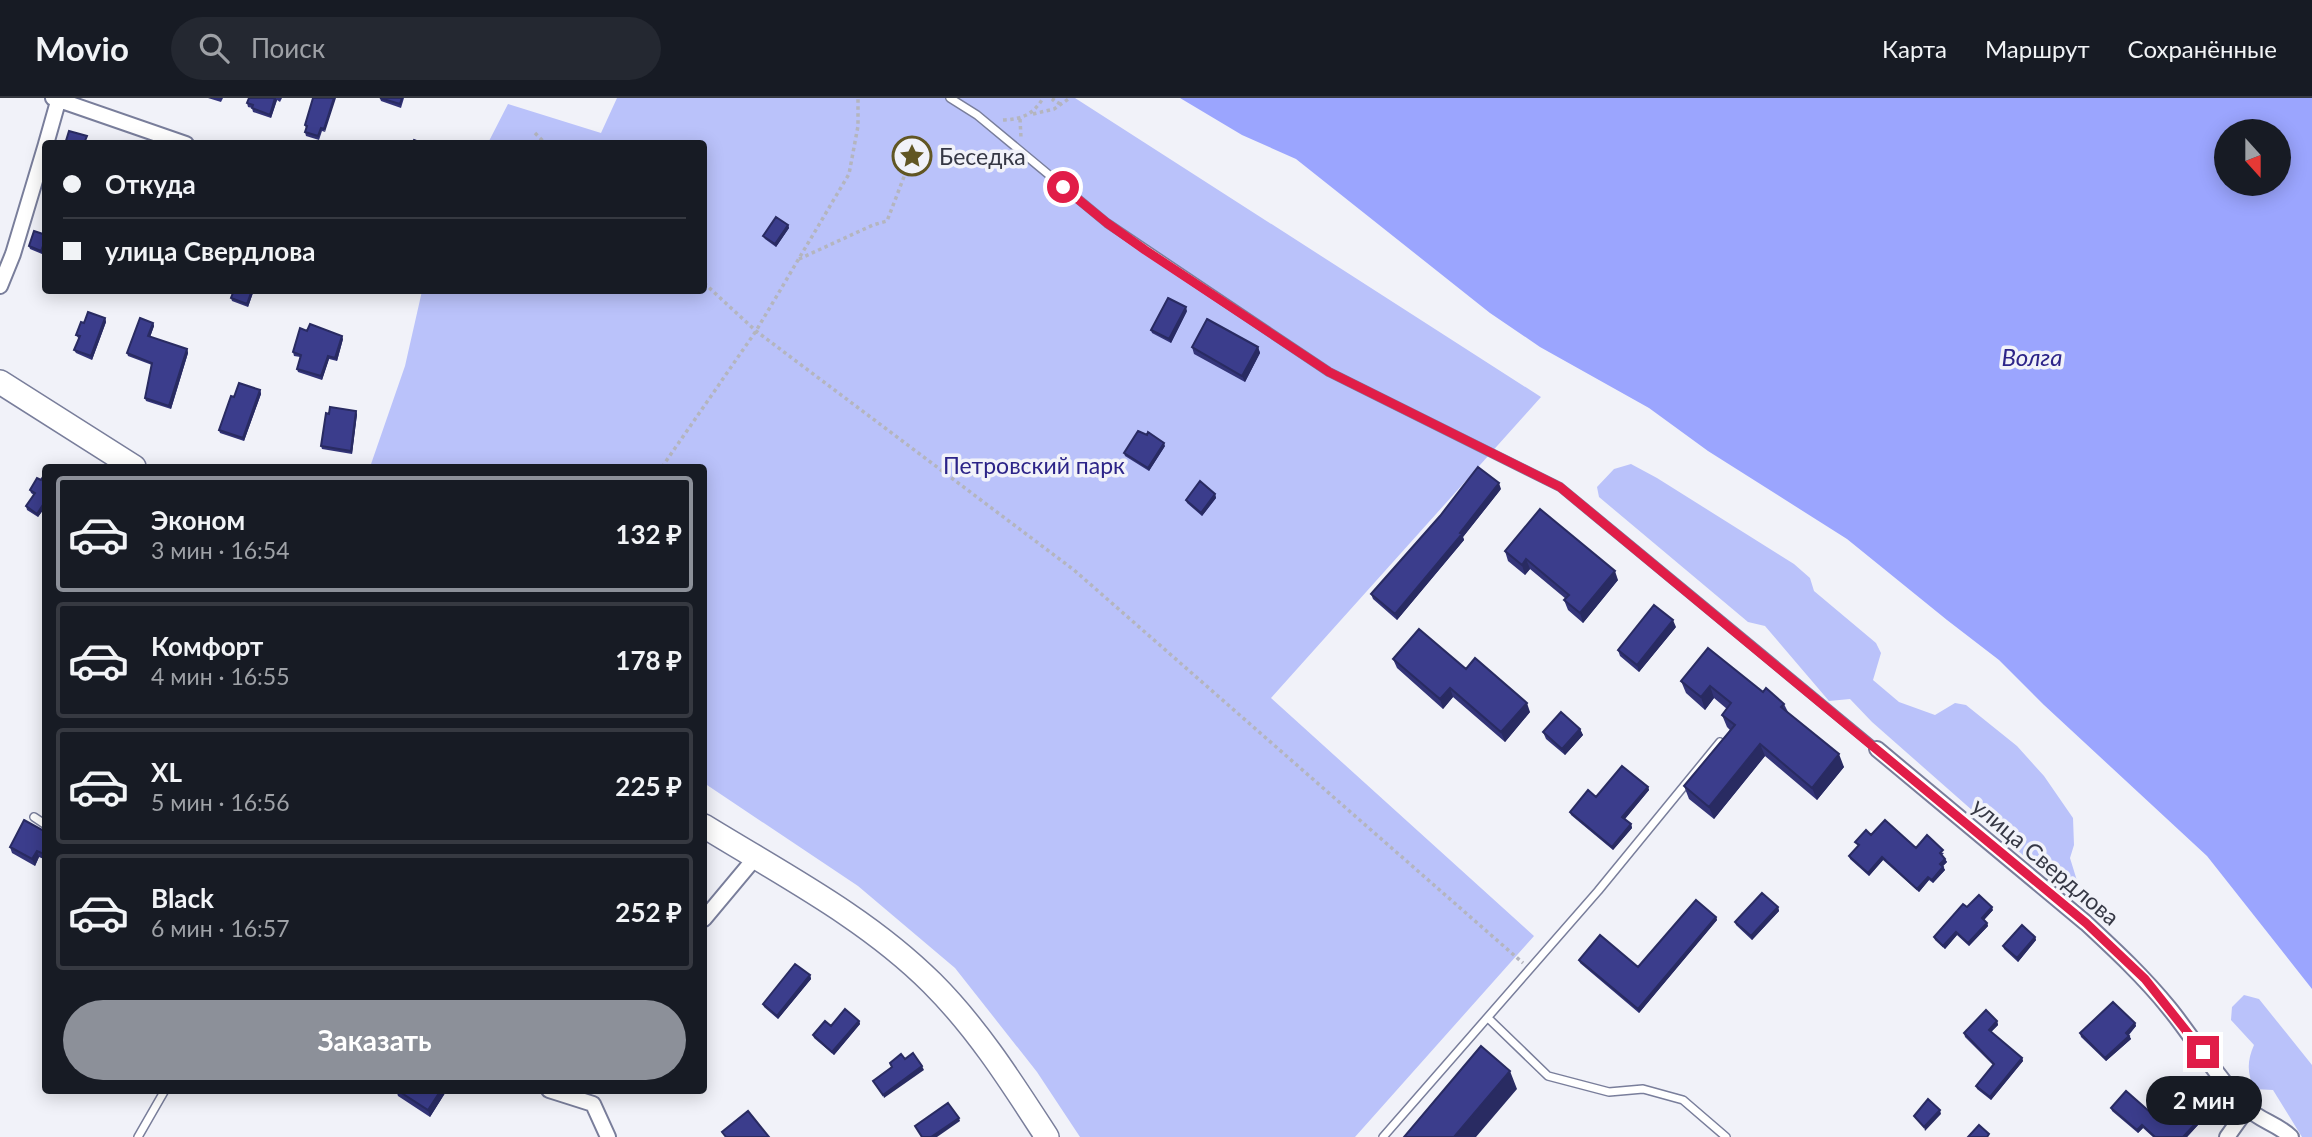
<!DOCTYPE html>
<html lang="ru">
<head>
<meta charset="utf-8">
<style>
	body { margin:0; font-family:Lato,sans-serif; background:#242831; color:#f1f3f6; height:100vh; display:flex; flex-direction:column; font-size:26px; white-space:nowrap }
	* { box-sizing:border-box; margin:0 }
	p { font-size:23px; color:#9ea1a6 }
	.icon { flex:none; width:38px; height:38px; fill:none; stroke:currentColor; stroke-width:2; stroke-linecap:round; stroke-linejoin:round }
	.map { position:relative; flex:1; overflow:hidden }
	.details { position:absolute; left:42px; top:366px; width:665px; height:630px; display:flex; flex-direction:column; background:#171b24; border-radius:7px; box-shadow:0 4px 18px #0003 }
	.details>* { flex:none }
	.top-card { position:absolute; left:42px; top:42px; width:665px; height:154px; border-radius:7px; box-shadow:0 4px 18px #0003; display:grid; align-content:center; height:154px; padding:0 21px; background:#171b24 }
	.needle { width:46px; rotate:159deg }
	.buttons { position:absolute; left:2214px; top:21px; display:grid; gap:14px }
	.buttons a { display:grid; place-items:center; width:77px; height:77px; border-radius:50%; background:#171b24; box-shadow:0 4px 18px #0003; font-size:35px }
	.end { position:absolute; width:32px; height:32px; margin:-16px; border:9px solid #e11d48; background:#fff; box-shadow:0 0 0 4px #fff }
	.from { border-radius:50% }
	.bubble { position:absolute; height:49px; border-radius:24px; background:#171b24; box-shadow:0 4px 18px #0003; font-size:23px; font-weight:700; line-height:49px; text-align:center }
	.top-card b { display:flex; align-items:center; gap:24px; height:66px; font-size:26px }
	.top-card b+b { border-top:2px solid #363941 }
	.top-card i { width:18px; height:18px; background:#f1f3f6 }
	ul { padding:12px 0 0; list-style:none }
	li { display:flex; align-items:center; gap:21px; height:116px; margin:0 14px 10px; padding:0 7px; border:4px solid #363941; border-radius:7px }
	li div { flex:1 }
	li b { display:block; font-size:26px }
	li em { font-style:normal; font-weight:700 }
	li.selected { border-color:#8c9099 }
	li>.icon { width:63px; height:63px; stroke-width:1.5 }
	.cta { display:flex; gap:14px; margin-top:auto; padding:14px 21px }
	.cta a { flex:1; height:80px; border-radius:42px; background:#8c9099; color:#fff; font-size:28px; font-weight:700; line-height:80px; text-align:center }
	header { display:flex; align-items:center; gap:42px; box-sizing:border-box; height:98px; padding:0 35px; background:#171b24; border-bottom:2px solid #363941 }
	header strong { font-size:33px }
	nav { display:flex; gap:38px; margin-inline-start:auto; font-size:24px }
	.search { width:490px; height:63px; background:#242831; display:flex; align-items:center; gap:18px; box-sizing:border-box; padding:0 24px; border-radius:38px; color:#9ea1a6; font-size:26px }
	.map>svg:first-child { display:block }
	.green { fill:#bac2fa }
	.water { fill:#9ba5fe; fill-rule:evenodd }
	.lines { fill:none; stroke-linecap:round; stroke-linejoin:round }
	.service-casing { stroke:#797e9b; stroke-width:10 }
	.minor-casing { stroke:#797e9b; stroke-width:18 }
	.primary-casing { stroke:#797e9b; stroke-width:26 }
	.path { stroke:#b4b5be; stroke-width:3.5; stroke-dasharray:3.5 3.5; stroke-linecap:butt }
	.service { stroke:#fff; stroke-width:7 }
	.minor { stroke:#fff; stroke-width:14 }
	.primary { stroke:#fff; stroke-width:23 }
	.wall { fill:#333478 }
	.shaded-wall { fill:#292b62 }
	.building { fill:#3b3d8c; stroke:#292b62; stroke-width:2 }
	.route { stroke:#e11d48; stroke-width:9 }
	.labels { text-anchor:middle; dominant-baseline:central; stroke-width:7; stroke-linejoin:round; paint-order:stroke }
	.poi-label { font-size:23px; fill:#363845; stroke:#f1f2f9; text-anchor:start }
	.park-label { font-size:23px; fill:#2c2488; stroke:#f1f2f9 }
	.street-label { font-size:23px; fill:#363845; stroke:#f1f2f9 }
	.water-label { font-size:24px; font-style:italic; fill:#2d2589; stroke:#f1f2f9 }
</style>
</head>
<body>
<header>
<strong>Movio</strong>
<div class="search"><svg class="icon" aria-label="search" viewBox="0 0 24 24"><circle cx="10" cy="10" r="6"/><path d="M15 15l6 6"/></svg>Поиск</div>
<nav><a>Карта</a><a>Маршрут</a><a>Сохранённые</a></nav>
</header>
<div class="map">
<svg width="2312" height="1039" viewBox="0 0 2312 1039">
	<rect width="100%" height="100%" fill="#f1f2f9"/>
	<path class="green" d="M617,0H1075L1541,299L1271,600L1534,838L1355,1039H1080L1037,974L955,870L858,788L704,685V369H370L405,268L422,193L704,192V46L488,45L508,6L601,35Z
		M1631,366L1657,380L1794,466L1810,480L1814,493L1876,545L1881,555L1873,582L1899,604L1935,617L1955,605L1966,607L2017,648L2044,678L2073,720L2074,747L2070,760L2078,786L2076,794H2065L1872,624L1850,601L1829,603L1765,528L1748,524L1599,399L1597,389L1614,371Z
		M2244,897L2259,901L2312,967V1039H2302L2273,992L2254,991C2247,974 2247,963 2254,947L2231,922L2232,909Z"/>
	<path class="water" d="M1180,0H2312V891L2207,758L2044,607L1999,562L1947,522L1847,441L1708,353L1649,310L1540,249L1490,215L1296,61L1242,37ZM2226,33H2278V86H2226Z"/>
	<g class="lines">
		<defs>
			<path id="service" d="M950,0L977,17L1107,125L1329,274L1560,389L1877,651
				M34,719L46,727
				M1488,920L1548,978L1609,994L1643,991L1683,1002L1726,1039
				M138,1039L165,992
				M1383,1039L1598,793L1720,644"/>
			<path id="minor" d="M53,0L186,46
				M46,46L59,0
				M0,188L13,156L46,46
				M1877,651L2086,825C2115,852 2144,879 2169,910C2195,942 2217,980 2246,1009C2258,1022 2278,1026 2291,1039
				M704,821L755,760
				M549,992L593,1006L608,1039
				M2227,1039L2247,1011"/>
			<path id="primary" d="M0,284L134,369
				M704,728C782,776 867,820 932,885C978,931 1012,985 1047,1039"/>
		</defs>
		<use href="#service" class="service-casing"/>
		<use href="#minor" class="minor-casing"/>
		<use href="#primary" class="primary-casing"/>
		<path class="path" d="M1054,0L1053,2L1062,7
			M1033,16L1054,11L1070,0
			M1020,21L1021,40
			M1003,22C1022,21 1033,17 1043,0
			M535,35L546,46
			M799,161L873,127L887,123L912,58
			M704,185L756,233L1074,472L1523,865
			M662,369L756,233L849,76L858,28V0"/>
		<use href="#service" class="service"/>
		<use href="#minor" class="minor"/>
		<use href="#primary" class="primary"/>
	</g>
	<path class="wall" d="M208,0H223L221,4Z
		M249,0H282L280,4L277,2L271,20L253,14L252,10L248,9L247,5Z
		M313,0L325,34L322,33L319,42L306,38L305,34L306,30L305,27Z
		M380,0H404L401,10L381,3Z
		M788,127L789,130L776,149L765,141L763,138Z
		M46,137V147L42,156L30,151L29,148Z
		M254,192L248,209L232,203L231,200Z
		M1187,213L1171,245L1152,235L1151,232Z
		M105,220L106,224L92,262L76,255L74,252L79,241L76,237Z
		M153,225L154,228L150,239L187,251L188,255L171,311L146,303L145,300L152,267L128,258L127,255Z
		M343,241L337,263L329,261L322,282L298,274L297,271L300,259L294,258L293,254Z
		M1192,249H1258L1260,255L1245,284L1194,256Z
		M260,292L261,296L244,343L220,335L219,332Z
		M329,316H357L352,356L322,351L321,348Z
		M1165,348L1149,373L1125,358L1124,355Z
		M46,374V408L38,419L27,412L26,408L34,397L31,395L30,392L41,382Z
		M1501,391L1463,439L1464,442L1397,522L1373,501L1371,496Z
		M1215,396L1216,400L1202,418L1187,405L1186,402Z
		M1505,453L1618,482L1583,525L1568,512L1564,502L1566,501L1530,471L1525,477L1508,463Z
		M1676,529L1639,574L1620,558L1618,552Z
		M1393,561L1466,571L1530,614L1505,644L1453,599L1443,611L1397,570Z
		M1681,583L1763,594L1784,606L1788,614L1844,669L1817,702L1765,658L1714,721L1689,701L1684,688L1730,632L1727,629L1722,617L1727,611L1714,600L1705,612L1686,595Z
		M1580,631L1583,637L1565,657L1546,641L1543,634Z
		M1648,689L1649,692L1625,721L1631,726L1632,730L1613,752L1571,717L1570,714L1596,699Z
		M46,734V762L39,759L35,768L12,755L10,749Z
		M1871,737L1916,750L1944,755L1942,757L1945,761L1947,764L1943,768L1945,772L1933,785L1929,782L1919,794L1883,762L1869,778L1850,761L1849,758L1858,748L1855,744Z
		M1778,809L1779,813L1752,842L1736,827L1735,824Z
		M1967,809L1993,812L1984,822L1987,825L1988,828L1969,848L1957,837L1945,851L1935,842L1934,839Z
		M1716,819L1717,822L1639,915L1580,865L1579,862L1638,869Z
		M2035,839L2036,842L2018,864L2004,851L2003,848Z
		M810,877L811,881L778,921L764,909L763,906Z
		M859,923L860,926L834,957L814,940L813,937L831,928Z
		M1997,923L1998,927L1991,934L2022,960L2023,963L1991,1002L1977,991L1976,988L1993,967L1965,939L1964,935Z
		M2135,925L2136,928L2129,937L2131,941L2106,963L2081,939L2080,935Z
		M396,992H447L430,1019L398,998Z
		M2193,996L2207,1005L2204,1008L2208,1012L2209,1015L2187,1039H2153L2143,1030L2138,1035L2112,1013L2111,1010L2159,1022Z"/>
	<path class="shaded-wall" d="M275,0L277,2L271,20L270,17Z
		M334,0H336L325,34L324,31Z
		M788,127L789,130L776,149L775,146Z
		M46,140V147L42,156L41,153Z
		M252,192H254L248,209L247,206Z
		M1186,209L1187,213L1171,245L1169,241Z
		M105,220L106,224L92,262L91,258Z
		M153,225L154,228L149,242L148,238Z
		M342,238L343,241L337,263L335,260Z
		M1258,249L1260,255L1245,284L1242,278Z
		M187,251L188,255L171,311L169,308Z
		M328,258L329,261L322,282L321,278Z
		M260,292L261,296L244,343L243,340Z
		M356,313L357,316L352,356L351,353Z
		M1164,345L1165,348L1149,373L1148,370Z
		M1499,385L1501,391L1463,439L1464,442L1397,522L1395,516Z
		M1215,396L1216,400L1202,418L1201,415Z
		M46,402V408L38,419L37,416Z
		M1526,461L1530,471L1525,477L1522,467Z
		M1615,473L1618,482L1583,525L1580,515Z
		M1673,522L1676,529L1639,574L1637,567Z
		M1710,588L1714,600L1705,612L1701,599Z
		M1450,590L1453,599L1443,611L1440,601Z
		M1527,605L1530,614L1505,644L1501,634Z
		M1580,631L1583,637L1565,657L1562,651Z
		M1760,646L1765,658L1714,721L1709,709Z
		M1839,656L1844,669L1817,702L1812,690Z
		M1648,689L1649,692L1624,722L1622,719Z
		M1631,726L1632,730L1613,752L1612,749Z
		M37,753L39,759L35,768L32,761Z
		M1882,759L1883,762L1869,778L1868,775Z
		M1945,761L1947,764L1942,769L1940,766Z
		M1943,769L1945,772L1933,785L1932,782Z
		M1928,779L1929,782L1919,794L1917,791Z
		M1778,809L1779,813L1752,842L1751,838Z
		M1992,809L1993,812L1983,823L1982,820Z
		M1716,819L1717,822L1639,915L1638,911Z
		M1987,825L1988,828L1969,848L1968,845Z
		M1956,834L1957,837L1945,851L1943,848Z
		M2035,839L2036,842L2018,864L2017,860Z
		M810,877L811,881L778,921L777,918Z
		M859,923L860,926L834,957L832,954Z
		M1997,923L1998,927L1990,935L1989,932Z
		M2135,925L2136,928L2127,938L2126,935Z
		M2129,938L2131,941L2106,963L2105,960Z
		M2022,960L2023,963L1991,1002L1990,999Z
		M922,968L924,972L884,1000L883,997Z
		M1510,973L1517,991L1476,1039H1454Z
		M441,992H447L430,1019L428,1012Z
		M1940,1012L1941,1016L1925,1033L1924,1029Z
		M2208,1012L2209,1015L2187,1039H2183Z
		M959,1020L960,1023L937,1039H931Z
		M2142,1027L2143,1030L2138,1035L2137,1032Z"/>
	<path class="building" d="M249,0H275L270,17L252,10L253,7L247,5Z
		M313,0H334L324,31L321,30L318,38L305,34L307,28L305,27Z
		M380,0H402L400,6Z
		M69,33L87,38L85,43L88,44V46H65Z
		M414,42L424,46H412Z
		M776,119L788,127L775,146L763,138Z
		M34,133L46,137V140L41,153L29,148Z
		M234,192H252L247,206L231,200Z
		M1168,200L1186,209L1169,241L1151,232Z
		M88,214L105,220L91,258L74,252L80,238L76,237L81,224L84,225Z
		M140,220L153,225L148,238L187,251L169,308L145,300L152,265L127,255Z
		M1207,221L1258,249L1242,278L1192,249Z
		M310,226L342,238L335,260L328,258L321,278L297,271L301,257L293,254L300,230L307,233Z
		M239,285L260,292L243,340L219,332L231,298L234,299Z
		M330,309L356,313L351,353L321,348L326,315L329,316Z
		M1138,333L1147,337L1148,334L1164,345L1148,370L1124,355Z
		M1478,369L1499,385L1460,435L1462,436L1395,516L1371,496L1440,418Z
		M46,374V402L37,416L26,408L35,395L30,392L37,380L41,382Z
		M1200,383L1215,396L1201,415L1186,402Z
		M1540,411L1615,473L1580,515L1564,502L1569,497L1526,461L1522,467L1505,453Z
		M1654,507L1673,522L1637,567L1618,552Z
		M1419,531L1466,571L1475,560L1527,605L1501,634L1450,590L1440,601L1393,561Z
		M1708,550L1763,594L1766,590L1784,606L1781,609L1839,656L1812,690L1760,646L1709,709L1684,688L1735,627L1722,617L1731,605L1710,588L1701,599L1681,583Z
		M1561,614L1580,631L1562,651L1543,634Z
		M1622,668L1648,689L1622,719L1631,726L1612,749L1570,714L1588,692L1596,699Z
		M24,722L46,734V757L37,753L32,761L10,749Z
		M1885,722L1916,750L1927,737L1943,752L1940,755L1945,761L1940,766L1943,769L1932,782L1928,779L1917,791L1882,759L1868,775L1849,758L1859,747L1855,744L1866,732L1871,737Z
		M1762,795L1778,809L1751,838L1735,824Z
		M1979,797L1992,809L1982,820L1987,825L1968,845L1956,834L1943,848L1934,839L1963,806L1967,809Z
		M1696,802L1716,819L1638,911L1579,862L1600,837L1638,869Z
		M2022,827L2035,839L2017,860L2003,848Z
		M795,866L810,877L777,918L763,906Z
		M2113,904L2135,925L2126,935L2129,938L2105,960L2080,935Z
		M845,911L859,923L832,954L813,937L825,923L831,928Z
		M1986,912L1997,923L1989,932L2022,960L1990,999L1976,988L1994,966L1964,935Z
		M1481,948L1510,973L1454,1039H1404Z
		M913,955L922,968L883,997L873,983L892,969L890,965L901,956L905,961Z
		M2187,991L2193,996L2196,992L2206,1002L2202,1006L2208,1012L2183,1039H2155L2142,1027L2137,1032L2111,1010L2126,993L2159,1022Z
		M397,992H441L428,1012Z
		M1928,1001L1940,1012L1924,1029L1914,1018Z
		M948,1005L959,1020L931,1039H922L915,1028Z
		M748,1013L769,1039H726L722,1034Z
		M1979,1027L1989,1036L1987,1039H1968Z"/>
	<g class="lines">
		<path class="route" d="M1063,89L1107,125L1145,152L1329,274L1560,389L2086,825L2145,881L2203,954"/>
	</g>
	<defs>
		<symbol id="sight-ring" viewBox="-11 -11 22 22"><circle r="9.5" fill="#f1f2f9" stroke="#615623" stroke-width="1.5"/><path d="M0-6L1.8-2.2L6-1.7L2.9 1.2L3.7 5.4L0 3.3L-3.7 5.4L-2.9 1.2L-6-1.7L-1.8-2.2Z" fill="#615623"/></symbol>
	</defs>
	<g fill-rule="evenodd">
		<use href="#sight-ring" x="890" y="36" width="44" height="44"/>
	</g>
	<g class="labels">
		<g class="poi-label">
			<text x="939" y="58">Беседка</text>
		</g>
		<g class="park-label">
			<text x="1034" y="367">Петровский парк</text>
		</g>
		<g class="street-label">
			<text transform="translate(2046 763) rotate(40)">улица Свердлова</text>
		</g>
		<g class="water-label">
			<text x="2032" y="258">Волга</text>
		</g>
	</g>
</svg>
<div class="buttons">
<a><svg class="needle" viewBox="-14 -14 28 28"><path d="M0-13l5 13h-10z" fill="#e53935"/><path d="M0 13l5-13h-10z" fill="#9ea1a6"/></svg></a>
</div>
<i class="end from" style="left:1063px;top:89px"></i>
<i class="end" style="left:2203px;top:954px"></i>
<div class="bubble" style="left:2146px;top:978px;width:116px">2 мин</div>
<div class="top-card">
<b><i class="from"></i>Откуда</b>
<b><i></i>улица Свердлова</b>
</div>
<section class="details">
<ul>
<li class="selected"><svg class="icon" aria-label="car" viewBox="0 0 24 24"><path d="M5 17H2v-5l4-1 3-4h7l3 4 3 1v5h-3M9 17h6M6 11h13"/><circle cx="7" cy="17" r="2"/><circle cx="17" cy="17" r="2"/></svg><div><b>Эконом</b><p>3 мин · 16:54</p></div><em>132 ₽</em></li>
<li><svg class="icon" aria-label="car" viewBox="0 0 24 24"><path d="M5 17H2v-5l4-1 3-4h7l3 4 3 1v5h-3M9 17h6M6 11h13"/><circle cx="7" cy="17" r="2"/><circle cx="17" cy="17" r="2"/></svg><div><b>Комфорт</b><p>4 мин · 16:55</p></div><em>178 ₽</em></li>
<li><svg class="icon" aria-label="car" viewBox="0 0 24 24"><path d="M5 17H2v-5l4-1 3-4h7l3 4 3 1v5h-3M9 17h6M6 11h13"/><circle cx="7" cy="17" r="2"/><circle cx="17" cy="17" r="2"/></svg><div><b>XL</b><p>5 мин · 16:56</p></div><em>225 ₽</em></li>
<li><svg class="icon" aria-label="car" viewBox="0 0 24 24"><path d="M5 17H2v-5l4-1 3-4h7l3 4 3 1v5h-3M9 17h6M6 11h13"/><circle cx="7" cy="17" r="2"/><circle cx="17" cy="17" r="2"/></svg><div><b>Black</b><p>6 мин · 16:57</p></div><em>252 ₽</em></li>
</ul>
<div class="cta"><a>Заказать</a></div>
</section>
</div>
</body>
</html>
